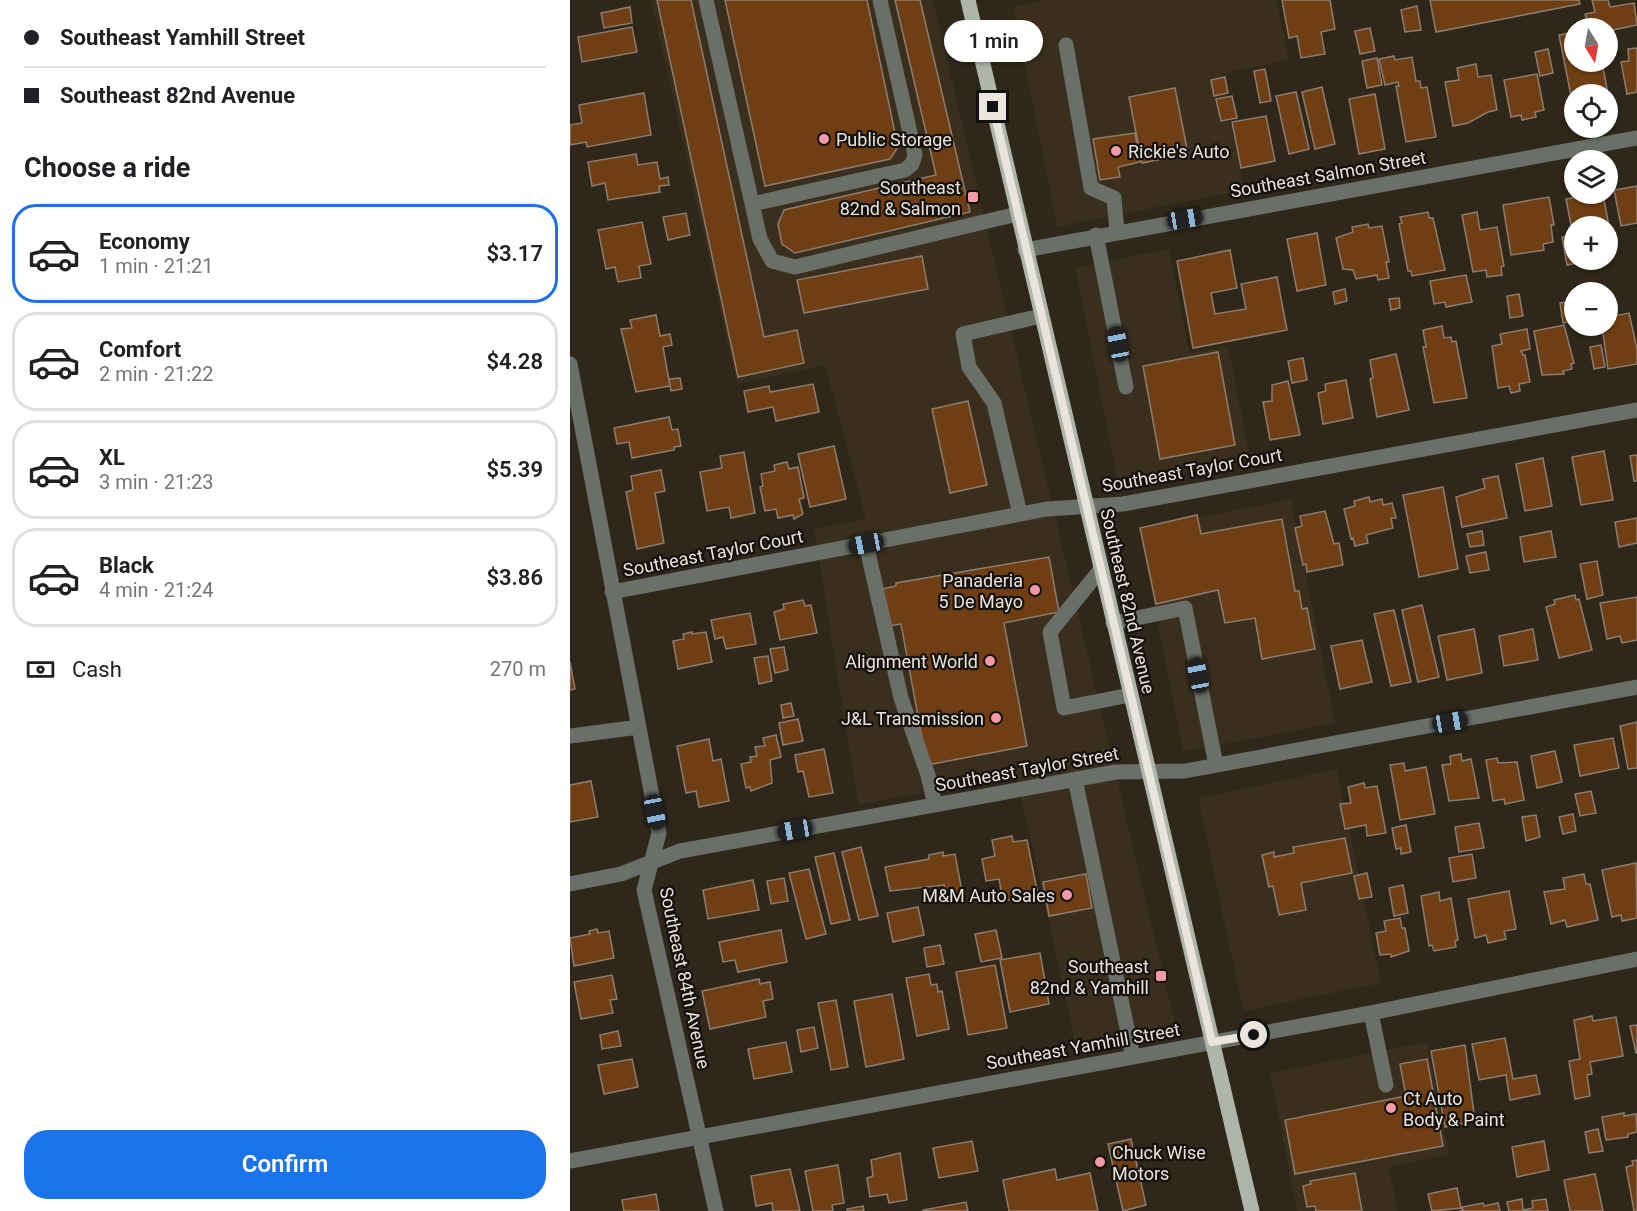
<!DOCTYPE html>
<html lang="en">
<head>
<meta charset="utf-8">
<style>
	body { margin:0; font-family:Roboto,sans-serif; background:#f2f2f2; color:#202124; height:100vh; display:flex; flex-direction:column; font-size:22px; white-space:nowrap }
	* { box-sizing:border-box; margin:0 }
	p { font-size:20px; color:#757577 }
	.icon { flex:none; width:33px; height:33px; fill:none; stroke:currentColor; stroke-width:2; stroke-linecap:round; stroke-linejoin:round }
	.map { position:relative; flex:1; overflow:hidden }
	.details { display:flex; flex-direction:column; background:#fff; width:570px }
	.details>* { flex:none }
	.guide { display:grid; align-content:center; height:132px; padding:0 24px; background:#fff }
	.needle { width:39px; rotate:169deg }
	.buttons { position:absolute; left:994px; top:18px; display:grid; gap:12px }
	.buttons a { display:grid; place-items:center; width:54px; height:54px; border-radius:50%; background:#fff; box-shadow:0 2px 4px #0004; font-size:30px }
	.end { position:absolute; width:27px; height:27px; margin:-14px; border:8px solid #e9e4dc; background:#111; box-shadow:0 0 0 3px #111 }
	.from { border-radius:50% }
	.bubble { position:absolute; height:42px; border-radius:21px; background:#fff; box-shadow:0 2px 4px #0004; font-size:20px; font-weight:600; line-height:42px; text-align:center }
	.car { position:absolute; width:18px; height:36px; margin:-18px -9px; border-radius:8px; box-shadow:0 0 4px 2px #0007; background:linear-gradient(#222 24%,#8ab4d8 0 40%,#222 0 76%,#8ab4d8 0 86%,#222 0) }
	.guide b { display:flex; align-items:center; gap:21px; height:57px; font-size:22px }
	.guide b+b { border-top:2px solid #e0e0e0 }
	.guide i { width:15px; height:15px; background:#202124 }
	ul { padding:0; list-style:none }
	li { display:flex; align-items:center; gap:18px; height:99px; margin:0 12px 9px; padding:0 12px; border:3px solid #e0e0e0; border-radius:24px }
	li div { flex:1 }
	li b { display:block; font-size:22px }
	li em { font-style:normal; font-weight:600 }
	li.active { border-color:#1a73e8 }
	li>.icon { width:54px; height:54px; stroke-width:1.5 }
	h2 { padding:0 24px; font-size:27px; line-height:72px }
	.pay { display:flex; align-items:center; gap:15px; height:66px; padding:0 24px; font-size:22px }
	.pay p { margin-inline-start:auto }
	.button { display:flex; gap:12px; margin-top:auto; padding:12px 24px }
	.button a { flex:1; height:69px; border-radius:24px; background:#1a73e8; color:#fff; font-size:24px; font-weight:600; line-height:69px; text-align:center }
	main { display:flex; flex:1; min-height:0 }
	.map>svg:first-child { display:block }
	.built { fill:#392f1c }
	.building { fill:#703e13; stroke:#8c7d72; stroke-width:1.5 }
	.lines { fill:none; stroke-linecap:round; stroke-linejoin:round }
	.minor { stroke:#6a6f69; stroke-width:15 }
	.major { stroke:#adb6a9; stroke-width:15 }
	.route { stroke:#e9e4dc; stroke-width:8 }
	.poi-dot { fill:#f39aa7; stroke:#14100b; stroke-width:2 }
	.labels { text-anchor:middle; dominant-baseline:central; stroke-width:4.5; stroke-linejoin:round; paint-order:stroke }
	.poi-label { font-size:18px; fill:#e9e4dc; stroke:#14100b; text-anchor:end }
	.street-label { font-size:18px; fill:#e9e4dc; stroke:#14100b }
</style>
</head>
<body>
<main>
<section class="details">
<div class="guide">
<b><i class="from"></i>Southeast Yamhill Street</b>
<b><i></i>Southeast 82nd Avenue</b>
</div>
<h2>Choose a ride</h2>
<ul>
<li class="active"><svg class="icon" aria-label="car" viewBox="0 0 24 24"><path d="M5 17H2v-5l4-1 3-4h7l3 4 3 1v5h-3M9 17h6M6 11h13"/><circle cx="7" cy="17" r="2"/><circle cx="17" cy="17" r="2"/></svg><div><b>Economy</b><p>1 min · 21:21</p></div><em>$3.17</em></li>
<li><svg class="icon" aria-label="car" viewBox="0 0 24 24"><path d="M5 17H2v-5l4-1 3-4h7l3 4 3 1v5h-3M9 17h6M6 11h13"/><circle cx="7" cy="17" r="2"/><circle cx="17" cy="17" r="2"/></svg><div><b>Comfort</b><p>2 min · 21:22</p></div><em>$4.28</em></li>
<li><svg class="icon" aria-label="car" viewBox="0 0 24 24"><path d="M5 17H2v-5l4-1 3-4h7l3 4 3 1v5h-3M9 17h6M6 11h13"/><circle cx="7" cy="17" r="2"/><circle cx="17" cy="17" r="2"/></svg><div><b>XL</b><p>3 min · 21:23</p></div><em>$5.39</em></li>
<li><svg class="icon" aria-label="car" viewBox="0 0 24 24"><path d="M5 17H2v-5l4-1 3-4h7l3 4 3 1v5h-3M9 17h6M6 11h13"/><circle cx="7" cy="17" r="2"/><circle cx="17" cy="17" r="2"/></svg><div><b>Black</b><p>4 min · 21:24</p></div><em>$3.86</em></li>
</ul>
<div class="pay"><svg class="icon" aria-label="cash" viewBox="0 0 24 24"><path d="M3 7h18v10H3z"/><circle cx="12" cy="12" r="2"/></svg>Cash<p>270 m</p></div>
<div class="button"><a>Confirm</a></div>
</section>
<div class="map">
<svg width="1067" height="1211" viewBox="0 0 1067 1211">
	<rect width="100%" height="100%" fill="#2e271a"/>
	<path class="built" d="M81,0H363L606,1028L507,1050L446,775L288,805L244,529L296,519L255,365L167,384Z
		M475,0H707L719,60L651,74L674,190L487,227L443,7Z
		M599,249L620,353L658,346L680,459L548,485L505,268Z
		M721,499L765,723L613,752L569,529Z
		M767,769L811,983L673,1011L628,798Z
		M857,1042L879,1155L819,1167L827,1211H727L700,1073Z"/>
	<path class="building" d="M87,0H121L194,337L227,330L234,363L168,377Z
		M155,0H297L328,147L320,159L195,186Z
		M325,0H350L400,212L225,253L212,244L208,224L214,210L366,175Z
		M712,0H760L765,29L751,32L755,54L731,58L727,36L719,38Z
		M860,0H1009L1010,4L866,32Z
		M1022,0H1038L1040,7L1064,3L1067,25L1038,31V28H1029L1028,22L1018,24L1015,14L1025,12Z
		M847,6L851,30L835,32L831,10Z
		M60,7L62,23L34,28L31,13Z
		M62,27L67,52L12,62L8,37Z
		M800,28L805,51L790,54L785,31Z
		M1005,32V62H1032L1038,94H1005L1003,106L989,35Z
		M1067,48V92L1057,94L1051,62L1059,61L1058,49Z
		M978,49L983,73L970,76L965,52Z
		M824,56L825,60L842,57L846,81H850L851,88L857,87L866,137L836,142L826,86H829L828,82L815,85L809,59Z
		M807,58L812,85L797,88L792,61Z
		M906,64L908,77L921,75L927,110L918,112L898,123L883,126L875,82L889,80L887,68Z
		M695,69L701,101L690,103L684,71Z
		M967,74L974,110L965,112L966,117L952,120L951,115L941,117L934,80Z
		M655,77L658,93L644,96L641,80Z
		M752,87L765,144L745,149L732,92Z
		M605,88L618,154L572,163L559,97Z
		M726,92L739,149L719,154L706,96Z
		M74,93L81,135L17,147L16,142L0,145V125L12,123L9,105Z
		M805,94L815,149L789,154L779,99Z
		M662,96L667,118L651,121L646,99Z
		M696,116L705,161L671,168L662,122Z
		M565,133L570,162L548,167L550,177L530,180L523,139Z
		M66,154L68,165L87,162L90,179L98,177L99,185L89,186L90,192L38,200L35,183L22,186L18,162Z
		M1067,186V223L1051,226L1044,190Z
		M1023,194H1033L1040,232L1038,226L1024,225L1005,226L1002,230L996,199Z
		M979,197L984,225H981L983,242L973,244L974,250L941,255L933,205Z
		M858,212L859,218H863L875,270L842,276L841,271H838L829,224L832,223L830,217Z
		M907,212L910,230L927,227L934,266L931,267L932,275L917,277L916,270L903,272L892,215Z
		M116,213L120,235L98,240L93,217Z
		M72,222L81,264L69,266L71,278L48,282L45,267L36,269L28,230Z
		M798,224L799,228L812,226L819,262H816L819,278L808,280L807,275L786,279L783,270L773,269L766,238L783,232L782,227Z
		M747,233L756,285L727,291L717,239Z
		M1005,235V260H1012V262L997,265L992,237Z
		M660,250L667,288L641,293L645,314L676,309L671,284L707,277L717,330L623,348L607,261Z
		M352,256L358,289L234,313L227,280Z
		M896,275L902,302L876,307L875,302L864,304L860,281Z
		M775,289L777,301L765,304L763,292Z
		M949,294L953,316L940,318L937,296Z
		M829,298L830,308L821,310L819,299Z
		M1004,301L1005,321L993,323L990,303Z
		M1059,313L1067,349V364L1038,369L1032,326H1038V317Z
		M86,315L90,336L100,334L102,345L93,347L100,386L66,392L51,329L62,328L60,320Z
		M994,325L1004,363L1001,364L1002,369L993,371L994,374L972,375L964,331Z
		M872,326L874,338L881,337L882,342L886,341L897,398L864,403L853,347H856L853,330Z
		M957,329L960,349L951,351L953,355H955L960,382L949,384L950,391L941,393L939,386L928,388L922,346L932,344L930,334Z
		M1031,345L1035,367L1024,369L1020,347Z
		M648,352L665,445L590,459L573,366Z
		M826,354L839,410L807,417L800,379L803,378L800,360Z
		M733,358L737,380L722,383L718,361Z
		M110,378L112,389L101,391L99,379Z
		M776,380L783,418L753,424L748,393L756,391L755,384Z
		M718,381L730,435L700,440L693,402L702,401V385Z
		M243,384L249,412L206,421L203,407L178,412L174,391L199,386L200,392Z
		M398,401L417,485L380,493L362,409Z
		M99,417L102,430L108,429L111,446L104,447V450L62,458L59,442L47,444L44,428Z
		M264,446L276,499L240,507L228,454Z
		M1034,451L1043,500L1011,505L1002,457Z
		M174,452L185,513L161,518L159,507L137,511L130,472L152,468L150,456Z
		M1067,455V481H1064L1060,456Z
		M973,458L982,506L955,511L946,464Z
		M217,462L219,469L228,467L234,498L229,499L233,514L224,519L223,515L208,518L206,509L195,511L190,487L193,486L191,474L205,471L204,465Z
		M91,470L95,491L85,493L94,543L67,549L56,492L63,490L61,476Z
		M928,476L937,518L892,527L886,497L915,488L913,479Z
		M873,487L888,569L849,577L833,495Z
		M799,497L800,502L812,499L813,505L822,503L826,518H821L823,528L796,535L798,543L785,546L783,538L781,539L774,509L785,506L784,501Z
		M755,511L764,544L769,543L773,565L737,572L736,564L733,565L725,528L732,526L730,516Z
		M627,515L631,534L712,519L725,591H729L732,609L737,608L745,649L692,659L685,618L655,623L648,590L586,604L570,528Z
		M1067,518V543L1049,547L1045,522Z
		M912,531L914,545L900,547L897,534Z
		M981,531L986,557L954,562L950,537Z
		M916,552L919,570L900,573L896,556Z
		M479,557L489,612L434,623L457,746L357,765L331,624L319,626L312,589L326,586V583Z
		M1027,561L1033,595L1017,599L1010,564Z
		M1005,595L1006,600L1009,599L1022,650L989,658L976,607L985,604L984,600Z
		M1067,597V640L1052,643L1050,636L1037,639L1030,603Z
		M233,600L235,606L241,605L247,633L210,640L204,612L214,609L213,604Z
		M852,605L869,677L848,682L832,610Z
		M824,610L841,682L821,686L804,614Z
		M180,613L186,644L156,649L153,637L145,639L141,620Z
		M904,629L912,673L877,680L868,636Z
		M963,629L968,660L934,666L929,636Z
		M122,632V634L136,632L142,662L108,669L103,641L114,639L113,634Z
		M792,640L802,682L770,689L761,646Z
		M214,647L218,670L205,673L200,649Z
		M198,656L202,681L189,684L184,658Z
		M0,662L5,689L0,690Z
		M221,703L224,716L213,718L211,705Z
		M228,719L233,741L213,745L209,723Z
		M1067,722V768L1058,769L1050,726Z
		M206,735L211,757L200,760L202,783L181,791L180,787L176,788L171,764L181,762L180,757L187,756L185,747L195,746L193,738Z
		M1043,738L1049,768L1010,776L1004,745Z
		M139,739L143,761L151,759L159,801L129,807L126,791L116,793L107,746Z
		M254,749L263,793L239,797L233,771L228,772L225,755Z
		M985,751L992,782L967,788L961,756Z
		M891,754L892,761L901,759L909,798L879,801L872,765L881,764L880,756Z
		M927,758L928,763L947,762L954,800L935,804L934,799L923,801L916,760Z
		M834,763L835,771L856,767L865,814L830,820L820,765Z
		M21,781L28,817L0,822V785Z
		M794,783L795,788L807,786L816,833L797,836L796,825L775,829L770,804L781,803L778,787Z
		M1021,791L1026,813L1010,816L1005,794Z
		M1003,814L1006,831L993,834L989,817Z
		M966,815L970,837L956,841L952,817Z
		M909,823L914,848L889,852L885,827Z
		M836,825L841,852L831,854V848L826,849L822,828Z
		M442,836L443,842L457,840L468,895L433,901L429,879L416,881L412,859L425,856L422,840Z
		M775,838L782,873L731,883L736,910L709,915L703,886L699,887L692,855L704,852V857L724,853L723,847Z
		M291,847L308,916L289,920L272,852Z
		M373,852V856L385,854L393,897L377,900L374,885L320,891L315,867L359,859V855Z
		M264,853L280,920L261,924L245,857Z
		M902,854L906,878L883,882L879,858Z
		M1066,863L1067,918L1052,921L1051,915L1042,917L1032,870Z
		M239,869L256,934L236,939L219,873Z
		M797,873L802,897L789,899L784,876Z
		M516,874L522,908L479,916L473,882Z
		M1014,874L1016,884H1020L1028,920L997,927L995,920L981,924L974,892L995,889L993,878Z
		M214,878L218,901L201,904L197,881Z
		M183,880L189,910L138,919L133,890Z
		M833,885L838,913L824,916L819,888Z
		M939,891L946,929L934,931L936,939L918,943L916,935L905,938L898,899Z
		M869,892L870,901L881,898L888,940L885,941L886,947L864,951L862,945L859,946L851,896Z
		M348,907L354,935L323,942L317,913Z
		M830,918L832,928H835L839,951L821,957V954L810,955L806,933L816,931L814,921Z
		M27,929L28,933L39,931L44,958L4,966L0,938L20,934L19,931Z
		M211,930L217,962L168,972L165,960L153,962L149,942Z
		M426,930L432,958L411,962L405,934Z
		M370,945L374,964L357,967L354,948Z
		M470,953L479,1004L440,1012L430,960Z
		M425,965L437,1028L398,1035L386,972Z
		M359,974L361,985L367,984L368,992L372,991L379,1029L347,1036L336,978Z
		M42,975L47,999L40,1000L43,1013L11,1019L4,982Z
		M189,979L190,984L200,982L203,999L193,1001L196,1017L140,1029L132,991Z
		M322,994L334,1059L296,1067L284,1001Z
		M266,1000L278,1067L261,1070L248,1003Z
		M1022,1016L1023,1021L1046,1017L1053,1056L1020,1062L1022,1074L1017,1075L1020,1096L1005,1099L999,1061L1010,1059L1004,1020Z
		M1067,1025V1053H1066L1060,1026Z
		M244,1027L248,1048L231,1052L227,1030Z
		M48,1031L51,1046L32,1049L30,1035Z
		M935,1038L943,1079L966,1075L970,1094L940,1100L936,1075L909,1080L902,1044Z
		M216,1042L222,1072L184,1079L178,1049Z
		M895,1045L905,1121L875,1127L861,1051Z
		M62,1059L68,1087L34,1094L28,1065Z
		M857,1059L873,1146L725,1174L715,1120L836,1096L830,1064Z
		M1054,1113V1116L1066,1114L1067,1132L1058,1134V1137L1036,1140L1032,1117Z
		M1028,1129L1033,1151L1019,1153L1015,1132Z
		M561,1139L576,1205L553,1211L538,1144Z
		M402,1141L408,1171L369,1178L363,1148Z
		M974,1141L979,1170L947,1177L942,1147Z
		M330,1153L337,1200L319,1203L317,1194L300,1197L297,1178L303,1176L301,1160Z
		M1067,1160V1211H1064L1056,1167L1063,1165L1062,1161Z
		M268,1165L274,1203L262,1205L263,1211H243L235,1171Z
		M220,1169L230,1211H203L202,1203L186,1206L181,1176Z
		M485,1169L487,1180L520,1173L528,1211H439L433,1180Z
		M785,1173L792,1211H746L745,1206L737,1207L733,1186L741,1184L740,1181Z
		M1025,1174L1033,1211H1000L994,1180Z
		M887,1188L891,1208L862,1211L858,1194Z
		M86,1194L89,1211H54L52,1200Z
		M952,1199L953,1210L963,1208L962,1201L976,1199L978,1211H939L937,1202Z
		M396,1202L398,1211H353V1210Z
		M913,1203L914,1206L928,1203L930,1211H889L893,1210L892,1207Z
		M293,1206L294,1211H277V1209Z"/>
	<g class="lines">
		<path class="minor" d="M136,0L190,239L202,261L225,267L447,214
			M496,45L521,188L544,198L547,232
			M182,204L335,170L342,164L345,155L310,0
			M526,235L556,387
			M455,250L1067,138
			M0,364L89,833L74,890L146,1211
			M450,514L424,403L399,367L393,334L471,316
			M296,544L331,698L358,775L365,805
			M531,569L480,632L494,708L560,695
			M42,592L477,509L553,504L1067,410
			M543,623L615,608L646,765
			M0,736L69,727
			M505,779L563,1057
			M0,884L51,874L110,851L546,772L615,771L1067,687
			M801,1013L816,1085
			M0,1161L801,1013L1067,959"/>
		<path class="major" d="M398,0L682,1211"/>
	</g>
	<g class="lines">
		<path class="route" d="M423,107L642,1042L684,1035"/>
	</g>
	<g class="poi-dot">
		<circle cx="254" cy="139" r="6"/>
		<circle cx="546" cy="151" r="6"/>
		<rect x="397" y="191" width="12" height="12" rx="3"/>
		<circle cx="465" cy="590" r="6"/>
		<circle cx="420" cy="661" r="6"/>
		<circle cx="426" cy="718" r="6"/>
		<circle cx="497" cy="895" r="6"/>
		<rect x="585" y="970" width="12" height="12" rx="3"/>
		<circle cx="821" cy="1108" r="6"/>
		<circle cx="530" cy="1162" r="6"/>
	</g>
	<g class="labels">
		<g class="poi-label">
			<text x="266" y="139" text-anchor="start">Public Storage</text>
			<text x="558" y="151" text-anchor="start">Rickie's Auto</text>
			<text x="391" y="187">Southeast<tspan x="391" dy="21">82nd &amp; Salmon</tspan></text>
			<text x="453" y="580">Panaderia<tspan x="453" dy="21">5 De Mayo</tspan></text>
			<text x="408" y="661">Alignment World</text>
			<text x="414" y="718">J&amp;L Transmission</text>
			<text x="485" y="895">M&amp;M Auto Sales</text>
			<text x="579" y="966">Southeast<tspan x="579" dy="21">82nd &amp; Yamhill</tspan></text>
			<text x="833" y="1098" text-anchor="start">Ct Auto<tspan x="833" dy="21">Body &amp; Paint</tspan></text>
			<text x="542" y="1152" text-anchor="start">Chuck Wise<tspan x="542" dy="21">Motors</tspan></text>
		</g>
		<g class="street-label">
			<text transform="translate(758 174) rotate(-10)">Southeast Salmon Street</text>
			<text transform="translate(622 470) rotate(-10)">Southeast Taylor Court</text>
			<text transform="translate(143 553) rotate(-11)">Southeast Taylor Court</text>
			<text transform="translate(558 601) rotate(77)">Southeast 82nd Avenue</text>
			<text transform="translate(457 769) rotate(-10)">Southeast Taylor Street</text>
			<text transform="translate(115 978) rotate(78)">Southeast 84th Avenue</text>
			<text transform="translate(513 1046) rotate(-10)">Southeast Yamhill Street</text>
		</g>
	</g>
</svg>
<div class="buttons">
<a><svg class="needle" viewBox="-14 -14 28 28"><path d="M0-13l5 13h-10z" fill="#e53935"/><path d="M0 13l5-13h-10z" fill="#757577"/></svg></a>
<a><svg class="icon" aria-label="locate" viewBox="0 0 24 24"><circle cx="12" cy="12" r="6"/><path d="M12 2v4M12 18v4M2 12h4M18 12h4"/></svg></a>
<a><svg class="icon" aria-label="layers" viewBox="0 0 24 24"><path d="M12 4l9 5-9 5-9-5zM3 14l9 5 9-5"/></svg></a>
<a>+</a>
<a>−</a>
</div>
<i class="end from" style="left:684px;top:1035px"></i>
<i class="end" style="left:423px;top:107px"></i>
<div class="bubble" style="left:374px;top:20px;width:99px">1 min</div>
<i class="car" style="left:615px;top:219px;rotate:80deg"></i>
<i class="car" style="left:548px;top:344px;rotate:349deg"></i>
<i class="car" style="left:296px;top:544px;rotate:259deg"></i>
<i class="car" style="left:628px;top:675px;rotate:349deg"></i>
<i class="car" style="left:880px;top:722px;rotate:80deg"></i>
<i class="car" style="left:85px;top:812px;rotate:169deg"></i>
<i class="car" style="left:225px;top:830px;rotate:260deg"></i>
</div>
</main>
</body>
</html>
